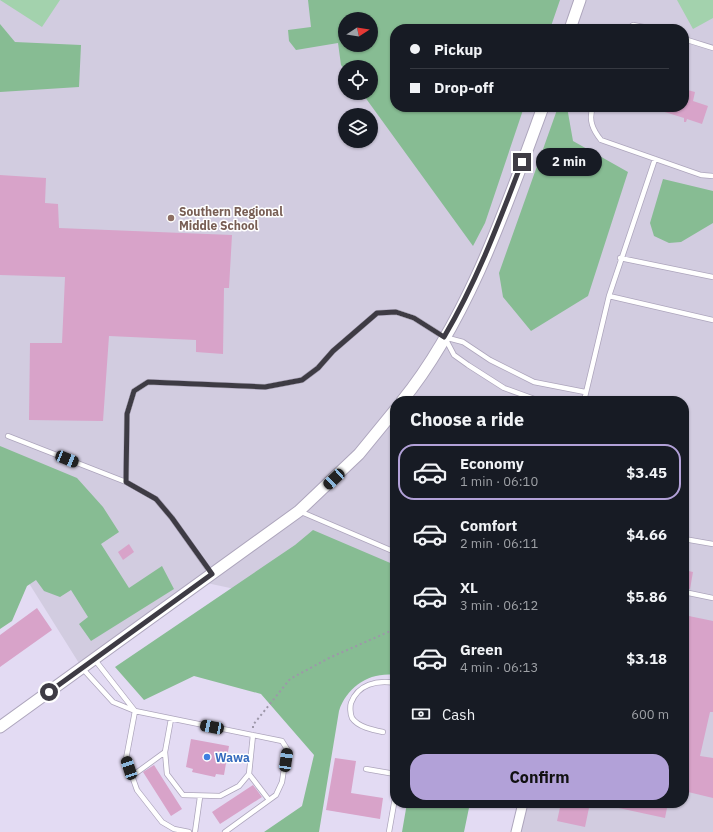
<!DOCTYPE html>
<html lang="en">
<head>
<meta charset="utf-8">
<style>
	body { margin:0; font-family:"IBM Plex Sans",sans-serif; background:#242831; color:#f1f3f6; height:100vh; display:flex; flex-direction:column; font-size:15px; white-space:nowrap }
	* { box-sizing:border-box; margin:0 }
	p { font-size:13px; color:#9ea1a6 }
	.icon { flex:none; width:22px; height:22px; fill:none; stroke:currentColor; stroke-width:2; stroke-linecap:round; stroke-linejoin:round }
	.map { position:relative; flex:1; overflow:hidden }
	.details { position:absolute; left:390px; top:396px; width:299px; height:412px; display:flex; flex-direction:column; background:#171b24; border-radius:16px; box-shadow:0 1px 3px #0004 }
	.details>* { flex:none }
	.banner { position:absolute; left:390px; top:24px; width:299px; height:88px; border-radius:16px; box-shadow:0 1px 3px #0004; display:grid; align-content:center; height:88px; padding:0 20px; background:#171b24 }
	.needle { width:26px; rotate:78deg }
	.buttons { position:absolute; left:338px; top:12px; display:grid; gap:8px }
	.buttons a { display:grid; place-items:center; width:40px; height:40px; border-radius:50%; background:#171b24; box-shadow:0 1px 3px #0004; font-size:20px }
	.end { position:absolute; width:18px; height:18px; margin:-9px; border:5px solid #3e3b44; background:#fff; box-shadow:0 0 0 2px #fff }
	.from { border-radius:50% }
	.bubble { position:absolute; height:28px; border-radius:14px; background:#171b24; box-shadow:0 1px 3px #0004; font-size:13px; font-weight:800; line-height:28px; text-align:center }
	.car { position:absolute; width:12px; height:24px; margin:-12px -6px; border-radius:5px; box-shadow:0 0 3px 1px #0007; background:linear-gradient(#222 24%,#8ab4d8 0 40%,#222 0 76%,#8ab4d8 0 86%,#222 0) }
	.banner b { display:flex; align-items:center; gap:14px; height:38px; font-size:15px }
	.banner b+b { border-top:1px solid #363941 }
	.banner i { width:10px; height:10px; background:#f1f3f6 }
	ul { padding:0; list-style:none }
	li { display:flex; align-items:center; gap:12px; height:56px; margin:0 8px 6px; padding:0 12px; border:2px solid transparent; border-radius:16px }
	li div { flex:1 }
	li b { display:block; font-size:15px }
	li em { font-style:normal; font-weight:800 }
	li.selected { border-color:#b2a1d8 }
	li>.icon { width:36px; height:36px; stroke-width:1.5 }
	h2 { padding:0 20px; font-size:18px; line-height:48px }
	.pay { display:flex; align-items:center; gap:10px; height:44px; padding:0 20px; font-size:15px }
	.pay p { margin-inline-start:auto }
	.cta { display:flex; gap:8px; margin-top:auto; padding:8px 20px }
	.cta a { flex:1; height:46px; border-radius:16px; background:#b2a1d8; color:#111; font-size:16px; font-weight:800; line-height:46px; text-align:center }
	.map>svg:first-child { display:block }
	.education { fill:#d2cce0; fill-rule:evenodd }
	.green { fill:#a3d2ad }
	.forest { fill:#87bc93; fill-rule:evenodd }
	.building { fill:#d8a3c9 }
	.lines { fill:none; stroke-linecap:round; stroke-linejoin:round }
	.service-casing { stroke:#ada5bc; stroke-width:6 }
	.minor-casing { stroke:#ada5bc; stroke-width:11 }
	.tertiary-casing { stroke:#ada5bc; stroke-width:13 }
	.path { stroke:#9d97a9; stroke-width:2; stroke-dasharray:2 3; stroke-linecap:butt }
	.service { stroke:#fff; stroke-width:4.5 }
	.minor { stroke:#fff; stroke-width:9 }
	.tertiary { stroke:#fff; stroke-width:11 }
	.route { stroke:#3e3b44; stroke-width:5 }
	.education-dot { fill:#8d6e63; stroke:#fff; stroke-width:1.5 }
	.shop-dot { fill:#3f7fe0; stroke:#fff; stroke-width:1.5 }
	.labels { text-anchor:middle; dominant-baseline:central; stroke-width:3; stroke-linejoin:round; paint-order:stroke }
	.education-label { font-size:12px; font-weight:bold; fill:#785e54; stroke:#fff; text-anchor:start }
	.shop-label { font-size:12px; font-weight:bold; fill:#366cbe; stroke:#fff; text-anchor:start }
</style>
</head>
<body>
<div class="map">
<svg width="713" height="832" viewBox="0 0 713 832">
	<rect width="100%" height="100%" fill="#e3dbf3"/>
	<path class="education" d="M0,0H713V832H516L523,803H684V401H395V623L202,582L82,668L0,537ZM345,19H371V45H345ZM395,29H684V107H395ZM345,67H371V93H345ZM345,115H371V141H345Z"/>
	<path class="green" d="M0,0H60L42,27Z
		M677,0H713V18L693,29Z"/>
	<path class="forest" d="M308,0H560L550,29H395V107H524L485,223L473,246L362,93H371V67H345V70L341,65L338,43L296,50L289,41L288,30L311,27ZM345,19H371V45H345Z
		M0,24L15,42L81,45L79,87L0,92Z
		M558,107H567L573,141L628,172L588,296L531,331L503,297L499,273Z
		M663,179L713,191V223L681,242L669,243L654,236L650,223Z
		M0,446L77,478L103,507L119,532L101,544L129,588L162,566L174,589L91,641L79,624L88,617L71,590L60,597L44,591L36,580L27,586L12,621L0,629Z
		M313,530L395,565V675C369,672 347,687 339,711L319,832H264L302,806L314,755L261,694L194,676L144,700L115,667L295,545Z
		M407,803H470L464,832H402Z"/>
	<path class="building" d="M684,89L695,92L693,101L708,106L702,124L687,119L686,122H684V118L655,109L656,107H684Z
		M0,175L46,178L45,203L58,204L59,228L232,235L229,288H224L223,354L196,352V340L109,336L103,421L29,420L30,343H62L65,277L0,275Z
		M129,544L134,552L123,560L118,552Z
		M684,570L693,572L690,589L684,588Z
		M37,608L52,630L0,667V635Z
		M684,615L713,621V712H710L700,756L713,758V798L684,791Z
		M191,739L229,746L224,775L216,774L215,777L192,772L193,769L186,767Z
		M335,758L356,761L351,793L383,798L380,819L326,810Z
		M154,765L182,809L171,816L143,772Z
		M253,785L262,797L220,824L212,812Z
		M561,803H590L585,827L557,821Z
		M614,803H668L665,818L614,807Z"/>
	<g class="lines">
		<defs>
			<path id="service" d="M628,29L633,25L654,29
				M684,39L713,48
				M593,107C588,120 593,130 601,140L701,175L713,176
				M620,258L713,277
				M609,296L713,320
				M445,338L454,355L468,365L504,388L540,401
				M584,401L609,296L655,159
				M8,436L126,482
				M299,511L395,552
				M684,539L713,544
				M211,573L172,518L156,499L126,482L127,414L134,391L148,382L265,387L302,380L318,368L333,351L377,313L396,312L414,318L444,337L463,342L490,360L534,382L585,392
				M684,592L713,598
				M95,660L135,711L126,759L137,790L162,822L174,829L189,832
				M82,668L113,702L135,711L282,741L287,749L282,782L276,795L225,832
				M171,719L165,752L167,774L183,795L220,796L239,786L249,774L253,735
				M383,732C373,730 358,727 352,718C350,714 350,706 351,703C358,684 377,680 395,683
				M366,769L395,774
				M249,774L269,800
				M132,776L165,752
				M195,832L200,797
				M389,832L395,798"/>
			<path id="minor" d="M516,832L523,803"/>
			<path id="tertiary" d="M570,29L580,0
				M402,401C468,320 507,205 543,107
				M0,727L299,511L359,454L395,410"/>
		</defs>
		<use href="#service" class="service-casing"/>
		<use href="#minor" class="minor-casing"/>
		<use href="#tertiary" class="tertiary-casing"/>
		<path class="path" d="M253,728V725L290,679L329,658L395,629"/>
		<use href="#service" class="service"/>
		<use href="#minor" class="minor"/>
		<use href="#tertiary" class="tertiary"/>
	</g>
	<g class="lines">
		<path class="route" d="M49,692L212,574L172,518L156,499L126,482L127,414L134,391L148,382L265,387L302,380L318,368L333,351L377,313L396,312L414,318L444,337C477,281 499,222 522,162"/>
	</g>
	<circle class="education-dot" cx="171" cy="218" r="4"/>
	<circle class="shop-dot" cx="207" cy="757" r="4"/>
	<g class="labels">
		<g class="education-label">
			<text x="179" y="211">Southern Regional<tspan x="179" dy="14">Middle School</tspan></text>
		</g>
		<g class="shop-label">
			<text x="215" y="757">Wawa</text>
		</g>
	</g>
</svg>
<div class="buttons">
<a><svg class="needle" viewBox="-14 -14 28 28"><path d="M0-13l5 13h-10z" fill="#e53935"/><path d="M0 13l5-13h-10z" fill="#9ea1a6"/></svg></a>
<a><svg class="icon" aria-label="locate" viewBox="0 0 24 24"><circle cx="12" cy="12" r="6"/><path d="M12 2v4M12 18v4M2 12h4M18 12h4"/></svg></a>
<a><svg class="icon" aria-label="layers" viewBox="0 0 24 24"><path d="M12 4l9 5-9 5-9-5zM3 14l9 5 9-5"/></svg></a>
</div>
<i class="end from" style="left:49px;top:692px"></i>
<i class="end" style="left:522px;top:162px"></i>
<div class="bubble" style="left:536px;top:148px;width:66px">2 min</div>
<i class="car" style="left:67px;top:459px;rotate:112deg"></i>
<i class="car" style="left:334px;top:479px;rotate:227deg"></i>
<i class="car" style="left:212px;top:727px;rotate:281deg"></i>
<i class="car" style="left:286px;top:760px;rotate:8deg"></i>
<i class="car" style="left:129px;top:768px;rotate:342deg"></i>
<div class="banner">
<b><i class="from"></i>Pickup</b>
<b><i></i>Drop-off</b>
</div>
<section class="details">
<h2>Choose a ride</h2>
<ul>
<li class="selected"><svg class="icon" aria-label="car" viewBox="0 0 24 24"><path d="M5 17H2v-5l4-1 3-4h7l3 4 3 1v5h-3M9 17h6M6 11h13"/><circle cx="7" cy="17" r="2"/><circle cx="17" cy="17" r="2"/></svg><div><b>Economy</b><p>1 min · 06:10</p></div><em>$3.45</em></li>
<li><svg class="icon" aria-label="car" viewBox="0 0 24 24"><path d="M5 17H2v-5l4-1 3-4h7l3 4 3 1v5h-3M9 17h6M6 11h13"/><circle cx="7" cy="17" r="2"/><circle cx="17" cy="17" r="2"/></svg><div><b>Comfort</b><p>2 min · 06:11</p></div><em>$4.66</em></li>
<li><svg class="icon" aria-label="car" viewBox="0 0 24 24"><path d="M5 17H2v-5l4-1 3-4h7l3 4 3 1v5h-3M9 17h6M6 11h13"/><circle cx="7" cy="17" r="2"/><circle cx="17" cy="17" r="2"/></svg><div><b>XL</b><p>3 min · 06:12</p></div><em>$5.86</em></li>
<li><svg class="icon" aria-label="car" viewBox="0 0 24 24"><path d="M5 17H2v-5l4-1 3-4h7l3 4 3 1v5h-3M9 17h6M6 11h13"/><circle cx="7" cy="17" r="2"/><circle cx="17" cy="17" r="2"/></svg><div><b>Green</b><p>4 min · 06:13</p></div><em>$3.18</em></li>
</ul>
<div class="pay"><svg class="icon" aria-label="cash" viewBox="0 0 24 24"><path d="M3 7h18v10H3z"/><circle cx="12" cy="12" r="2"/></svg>Cash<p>600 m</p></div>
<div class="cta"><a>Confirm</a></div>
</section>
</div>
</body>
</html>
